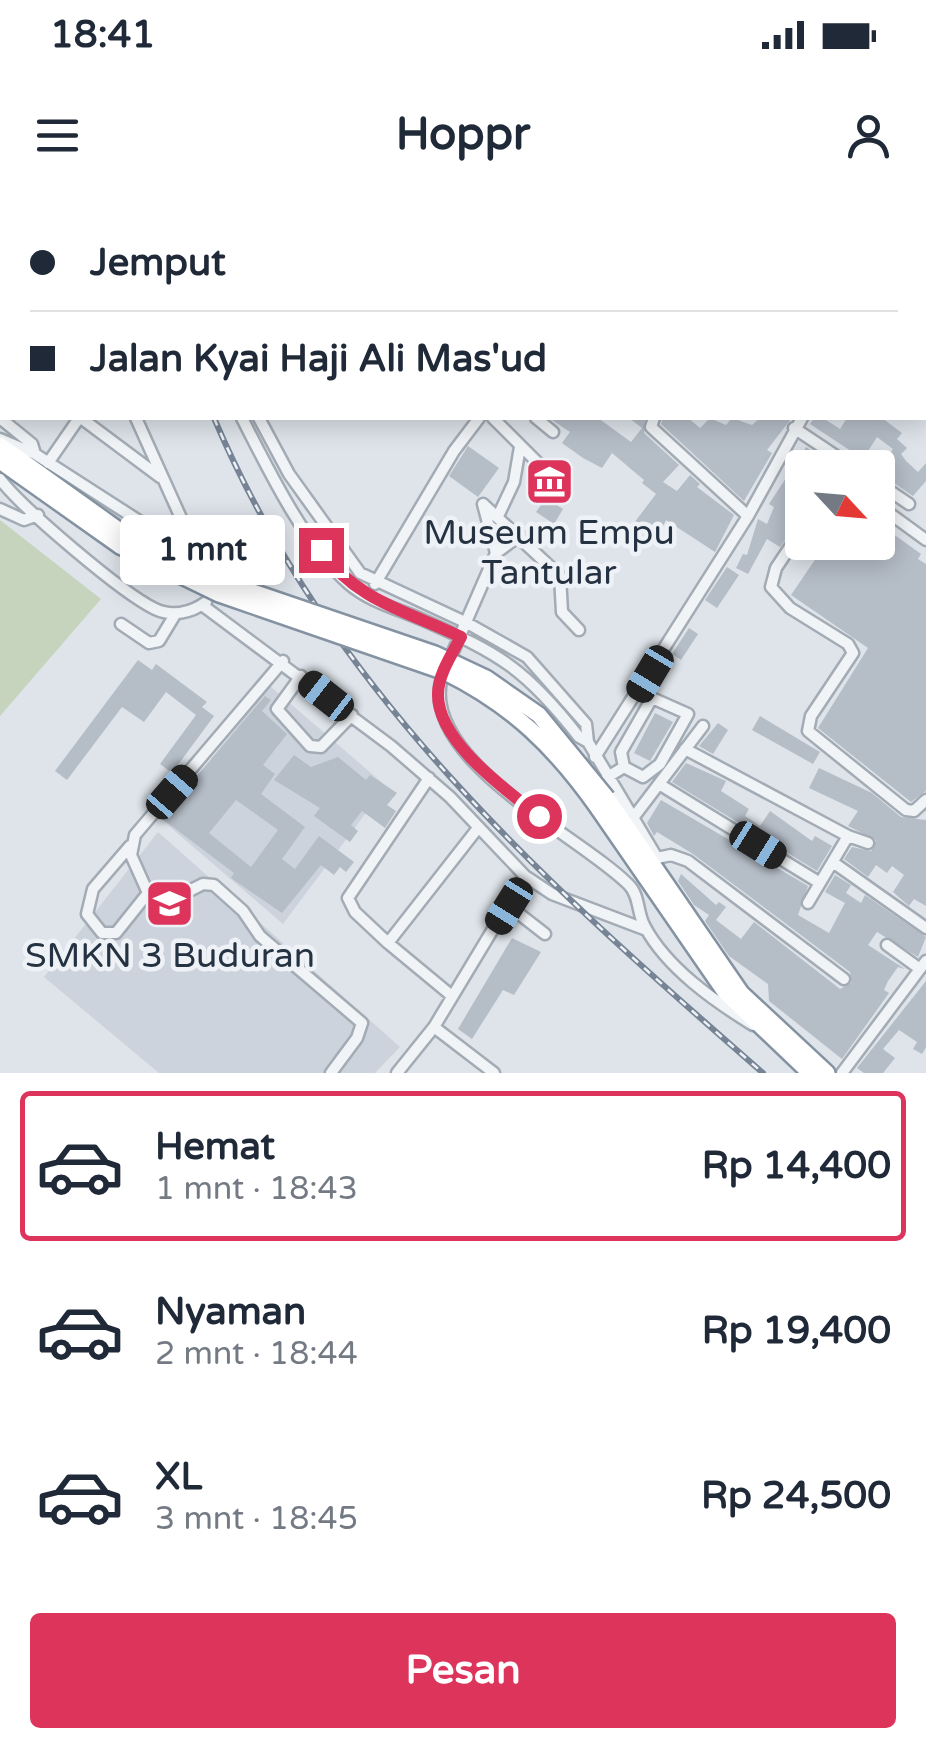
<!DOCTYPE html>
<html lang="id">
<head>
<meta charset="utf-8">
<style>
	body { margin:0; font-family:"Varela Round",sans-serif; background:#f2f2f3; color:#1f2937; height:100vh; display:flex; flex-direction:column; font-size:38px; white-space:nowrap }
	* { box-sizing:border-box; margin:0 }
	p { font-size:32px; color:#747a83 }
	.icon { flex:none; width:55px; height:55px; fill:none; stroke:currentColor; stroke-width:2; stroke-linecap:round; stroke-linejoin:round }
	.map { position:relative; height:873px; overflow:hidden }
	.sheet { display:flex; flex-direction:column; background:#fff; flex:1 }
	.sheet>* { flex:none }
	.top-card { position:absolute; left:0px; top:0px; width:928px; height:220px; box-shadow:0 5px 25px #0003; display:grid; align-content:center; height:220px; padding:0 30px; background:#fff }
	.needle { width:65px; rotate:116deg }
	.fabs { position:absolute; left:785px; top:250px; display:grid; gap:20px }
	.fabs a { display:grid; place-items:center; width:110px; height:110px; border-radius:10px; background:#fff; box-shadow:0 5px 25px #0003; font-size:50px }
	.end { position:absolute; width:45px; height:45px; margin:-22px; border:12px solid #dd345c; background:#fff; box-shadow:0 0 0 5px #fff }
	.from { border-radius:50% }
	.bubble { position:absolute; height:70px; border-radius:10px; background:#fff; box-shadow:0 5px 25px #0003; font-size:32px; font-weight:800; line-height:70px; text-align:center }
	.car { position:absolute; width:30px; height:60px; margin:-30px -15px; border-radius:12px; box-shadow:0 0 8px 2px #0007; background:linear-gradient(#222 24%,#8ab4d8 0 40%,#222 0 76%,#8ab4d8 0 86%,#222 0) }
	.top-card b { display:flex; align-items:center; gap:35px; height:95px; font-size:38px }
	.top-card b+b { border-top:2px solid #e0e1e3 }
	.top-card i { width:25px; height:25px; background:#1f2937 }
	ul { padding:18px 0 0; list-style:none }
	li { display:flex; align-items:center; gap:30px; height:150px; margin:0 20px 15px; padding:0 10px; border:5px solid transparent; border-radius:10px }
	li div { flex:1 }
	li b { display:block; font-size:38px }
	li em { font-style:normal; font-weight:800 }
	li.on { border-color:#dd345c }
	li>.icon { width:90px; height:90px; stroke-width:1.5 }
	.action { display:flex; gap:20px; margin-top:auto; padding:20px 30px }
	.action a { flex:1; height:115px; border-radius:10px; background:#dd345c; color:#fff; font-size:40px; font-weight:800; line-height:115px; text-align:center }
	.status { display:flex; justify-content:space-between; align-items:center; height:70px; padding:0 50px; background:#fff; direction:ltr }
	.status svg { height:28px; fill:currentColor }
	header { display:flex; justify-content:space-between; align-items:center; height:130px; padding:0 30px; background:#fff; font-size:45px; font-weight:800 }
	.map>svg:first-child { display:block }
	.built { fill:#ccd3dc }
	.green { fill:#c6d4be }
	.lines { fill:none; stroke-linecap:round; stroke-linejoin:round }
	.river { stroke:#95b5ce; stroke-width:18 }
	.building { fill:#b5bdc7; fill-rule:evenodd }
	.minor-casing { stroke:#a3abb4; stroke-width:15 }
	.highway-casing { stroke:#8492a2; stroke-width:20 }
	.minor { stroke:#f1f4f7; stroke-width:10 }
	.highway { stroke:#fff; stroke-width:15 }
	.rail-casing { stroke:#768495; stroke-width:6 }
	.rail { stroke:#eef2f7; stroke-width:2.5; stroke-dasharray:8; stroke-linecap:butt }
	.highway-bridge-casing { stroke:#8492a2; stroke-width:20; stroke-linecap:butt }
	.highway-bridge { stroke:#fff; stroke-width:15 }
	.route { stroke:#dd345c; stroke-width:12 }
	.labels { text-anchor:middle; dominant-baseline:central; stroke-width:9; stroke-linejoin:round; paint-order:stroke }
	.poi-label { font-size:35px; fill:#253242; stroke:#eef2f7 }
</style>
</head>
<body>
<div class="status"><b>18:41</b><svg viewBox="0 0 49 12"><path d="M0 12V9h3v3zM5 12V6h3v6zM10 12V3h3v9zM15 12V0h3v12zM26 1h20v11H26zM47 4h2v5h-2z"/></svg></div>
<header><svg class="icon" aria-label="menu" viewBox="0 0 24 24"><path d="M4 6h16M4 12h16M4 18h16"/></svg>Hoppr<svg class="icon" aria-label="person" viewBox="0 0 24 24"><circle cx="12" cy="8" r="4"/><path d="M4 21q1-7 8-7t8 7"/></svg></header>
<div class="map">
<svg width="926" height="873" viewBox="0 0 926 873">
	<rect width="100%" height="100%" fill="#dee4ea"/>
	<path class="built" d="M270,486L386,586L283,724L162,620Z
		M158,632L400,847L375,873H159L44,777Z"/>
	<path class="green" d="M0,320L101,399L0,516Z"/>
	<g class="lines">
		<path class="river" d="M355,0L360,2
			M303,2L306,0
			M718,2H725
			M771,2L775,0
			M0,165L2,164"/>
	</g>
	<path class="building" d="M549,218H598L631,242L642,228L629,218H645L644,233L679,265L663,282L677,291L690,275L700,284L697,287L734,315L715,352L666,320L656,341L634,323L656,294L642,283L644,280L612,253L602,268L583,258L562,243L570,232Z
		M663,218H688L700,228L710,218L726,225L732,218L752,225L760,218L791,219L767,250L772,253L744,301L661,224Z
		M814,218H823L840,229L847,218H882L902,233L897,239L907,248L901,254L906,261L918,272L926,263V281L913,296L878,272L893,249L877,237L863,259L810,224Z
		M468,246L499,268L478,297L449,276Z
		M806,247L837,268H802V314L798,321L780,347L767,339L748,374L736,368L743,354L747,355L758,319L767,324L774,307L769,304L786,278L790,280Z
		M546,298L563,309L554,324L536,312Z
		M878,323L921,354L918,359L926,364V591L911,602L818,528L868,448L791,395L827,342H878Z
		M727,367L739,375L717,408L705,400Z
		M689,428L698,434L681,460L672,454Z
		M138,460L152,470L156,464L207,502L202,507L214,516L172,573L160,564L196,515L166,492L144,522L122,507L67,580L55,571Z
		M265,496L271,500L262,511L287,534L263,565L275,574L261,594L305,627L282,659L295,669L319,636L354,662L346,672L340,667L334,675L321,665L282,713L231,678L234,673L161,618ZM236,600L278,630L251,667L209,633Z
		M655,513L673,522L650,561L634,553Z
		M760,516L820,552L813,564L752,530Z
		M718,523L728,530L713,554L699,546Z
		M294,555L311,567L338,557L366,580L370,575L397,593L387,605L396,611L385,628L362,611L351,625L358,631L350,642L314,616L320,608L274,580Z
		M686,563L726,581L721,591L749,609L745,616L760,626L770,611L812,641L815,636L832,646L817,671L672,582Z
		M819,568L872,593L901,617L926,620V706L914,699L909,706L893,692L904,675L892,666L887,673L876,665L868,677L844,659L852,647L871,651L876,640L848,626L858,611L809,588Z
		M661,600L808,686L798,715L829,733L845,703L825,692L835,675L851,685L846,693L861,703L865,695L926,737L918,757L877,732L868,745L905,769L898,767L888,781L884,790L889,793L842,859L769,801L768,784L729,756L705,721L709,715L694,705L678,681L681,674L716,705L719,702L726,707L716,720L741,739L754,722L840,789L851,783L850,772L693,654L657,632L654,636L647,623Z
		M512,738L541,752L514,795L503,790L472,839L458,829Z
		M926,781V847L922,854L913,849L917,842L899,830L883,849L895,858L883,873H864L857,868Z"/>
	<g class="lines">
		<defs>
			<path id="minor" d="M286,0V2
				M29,2L33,0
				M369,2L371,0
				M390,2L392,0
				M484,2L486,0
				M791,2H792
				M0,3L2,7
				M0,20L2,19
				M925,84L926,83
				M0,218L32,244L35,254
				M81,218L160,277
				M136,218L199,358
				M242,218C268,269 305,346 349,384C370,402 398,409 423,420C500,454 526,469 579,537L588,542L656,656
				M259,218L289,274L360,373L467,423L527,457L586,524L588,542
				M493,218L555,280
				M536,218L553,232
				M654,218L651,227L748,316
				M794,228L854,268
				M0,239L35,254L192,355L207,373
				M48,263L79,218
				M0,279C23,309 122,393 155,409C172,417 191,413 206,402
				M878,283L909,304
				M878,305L926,340
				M0,309L24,320L38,315
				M499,314L514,282L520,247
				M802,329L776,368L771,387L790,408L848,444L853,453L811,516L808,531L906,610L914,611L926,600
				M496,353L520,335
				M375,384L454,251L479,218
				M202,405L391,546L450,597L525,676L552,694L644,729
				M121,424L149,443L159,441L176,413
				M579,430L562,412L560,376L483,304L496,353L442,477C418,560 581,636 629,685C640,696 637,714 645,727C667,768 714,801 753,825
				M301,476L277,509L310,546L321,547L352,515
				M685,549L848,636L868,643
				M595,557L748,316L802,218
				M429,578L348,698L355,712L388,743L478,628
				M606,578L624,567L621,552L652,498L688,514L660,564L643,577L624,567
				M659,584L820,683
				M633,618L703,526
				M130,646L93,689L87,714L102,733H116L148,693
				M657,658L671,655L688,661L844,779
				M834,663L926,728
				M148,693L177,697L203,684L214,685L243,711L260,736L362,823L357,838L331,873
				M148,693L131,655L135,635L283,461
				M808,703L848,636
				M509,706L545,734
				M388,743L452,796
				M887,745L920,769
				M434,827L494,873
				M397,873L434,827L525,676
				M842,873L926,761"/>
			<path id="highway" d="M0,245L127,336
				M0,261L120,346
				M607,598L741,793L827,873
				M598,608L725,792L810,873"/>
		</defs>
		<use href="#minor" class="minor-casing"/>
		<use href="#highway" class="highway-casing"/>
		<use href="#minor" class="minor"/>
		<use href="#highway" class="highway"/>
		<defs>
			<path id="rail" d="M123,0L124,2
				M214,218C331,493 543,681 763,873"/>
		</defs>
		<use href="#rail" class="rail-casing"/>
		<use href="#rail" class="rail"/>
		<defs>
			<path id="highway-bridge" d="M127,336L212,378L435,454L486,478L539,515L607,598
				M120,346L219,394L445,472C512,505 555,547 598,608"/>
		</defs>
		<use href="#highway-bridge" class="highway-bridge-casing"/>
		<use href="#highway-bridge" class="highway-bridge"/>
	</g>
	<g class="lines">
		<path class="route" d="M321,350C356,401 407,411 461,437C452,454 438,475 438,494C437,541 506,590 539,616"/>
	</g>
	<defs>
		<symbol id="museum-square" viewBox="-11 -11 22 22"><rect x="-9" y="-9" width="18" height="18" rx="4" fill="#dd345c" stroke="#eef2f7"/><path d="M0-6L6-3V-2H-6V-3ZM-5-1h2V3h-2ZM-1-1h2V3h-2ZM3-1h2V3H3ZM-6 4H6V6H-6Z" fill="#fff"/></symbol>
		<symbol id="school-square" viewBox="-11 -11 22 22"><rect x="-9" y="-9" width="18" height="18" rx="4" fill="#dd345c" stroke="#eef2f7"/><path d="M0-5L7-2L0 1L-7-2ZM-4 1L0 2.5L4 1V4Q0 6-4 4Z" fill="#fff"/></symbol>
	</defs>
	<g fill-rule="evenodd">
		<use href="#museum-square" x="522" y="254" width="55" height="55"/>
		<use href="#school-square" x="142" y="676" width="55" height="55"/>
	</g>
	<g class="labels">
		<g class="poi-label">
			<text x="549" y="333">Museum Empu<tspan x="549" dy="40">Tantular</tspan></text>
			<text x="170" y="756">SMKN 3 Buduran</text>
		</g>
	</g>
</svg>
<div class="fabs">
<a><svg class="needle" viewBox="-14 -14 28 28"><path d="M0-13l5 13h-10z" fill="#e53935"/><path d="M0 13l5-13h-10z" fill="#747a83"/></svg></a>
</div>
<i class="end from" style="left:539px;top:616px"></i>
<i class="end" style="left:321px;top:350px"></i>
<div class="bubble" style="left:120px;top:315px;width:165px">1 mnt</div>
<i class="car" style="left:650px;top:474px;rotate:211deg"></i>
<i class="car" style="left:326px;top:496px;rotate:308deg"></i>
<i class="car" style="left:172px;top:592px;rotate:41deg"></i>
<i class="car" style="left:758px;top:645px;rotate:122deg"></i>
<i class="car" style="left:509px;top:706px;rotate:212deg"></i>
<div class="top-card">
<b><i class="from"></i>Jemput</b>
<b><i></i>Jalan Kyai Haji Ali Mas'ud</b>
</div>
</div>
<section class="sheet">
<ul>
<li class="on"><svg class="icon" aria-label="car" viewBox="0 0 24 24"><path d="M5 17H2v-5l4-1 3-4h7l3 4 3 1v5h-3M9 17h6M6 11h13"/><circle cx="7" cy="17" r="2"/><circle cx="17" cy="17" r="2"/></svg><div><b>Hemat</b><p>1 mnt · 18:43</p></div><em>Rp 14,400</em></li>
<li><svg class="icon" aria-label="car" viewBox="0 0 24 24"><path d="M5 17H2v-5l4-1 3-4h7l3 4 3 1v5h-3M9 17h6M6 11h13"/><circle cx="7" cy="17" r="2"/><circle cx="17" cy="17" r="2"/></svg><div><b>Nyaman</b><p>2 mnt · 18:44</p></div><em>Rp 19,400</em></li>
<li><svg class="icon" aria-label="car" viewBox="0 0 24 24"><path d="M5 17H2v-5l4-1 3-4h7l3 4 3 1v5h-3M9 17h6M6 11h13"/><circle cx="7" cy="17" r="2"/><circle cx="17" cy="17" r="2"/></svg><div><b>XL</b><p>3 mnt · 18:45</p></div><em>Rp 24,500</em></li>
</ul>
<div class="action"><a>Pesan</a></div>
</section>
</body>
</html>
